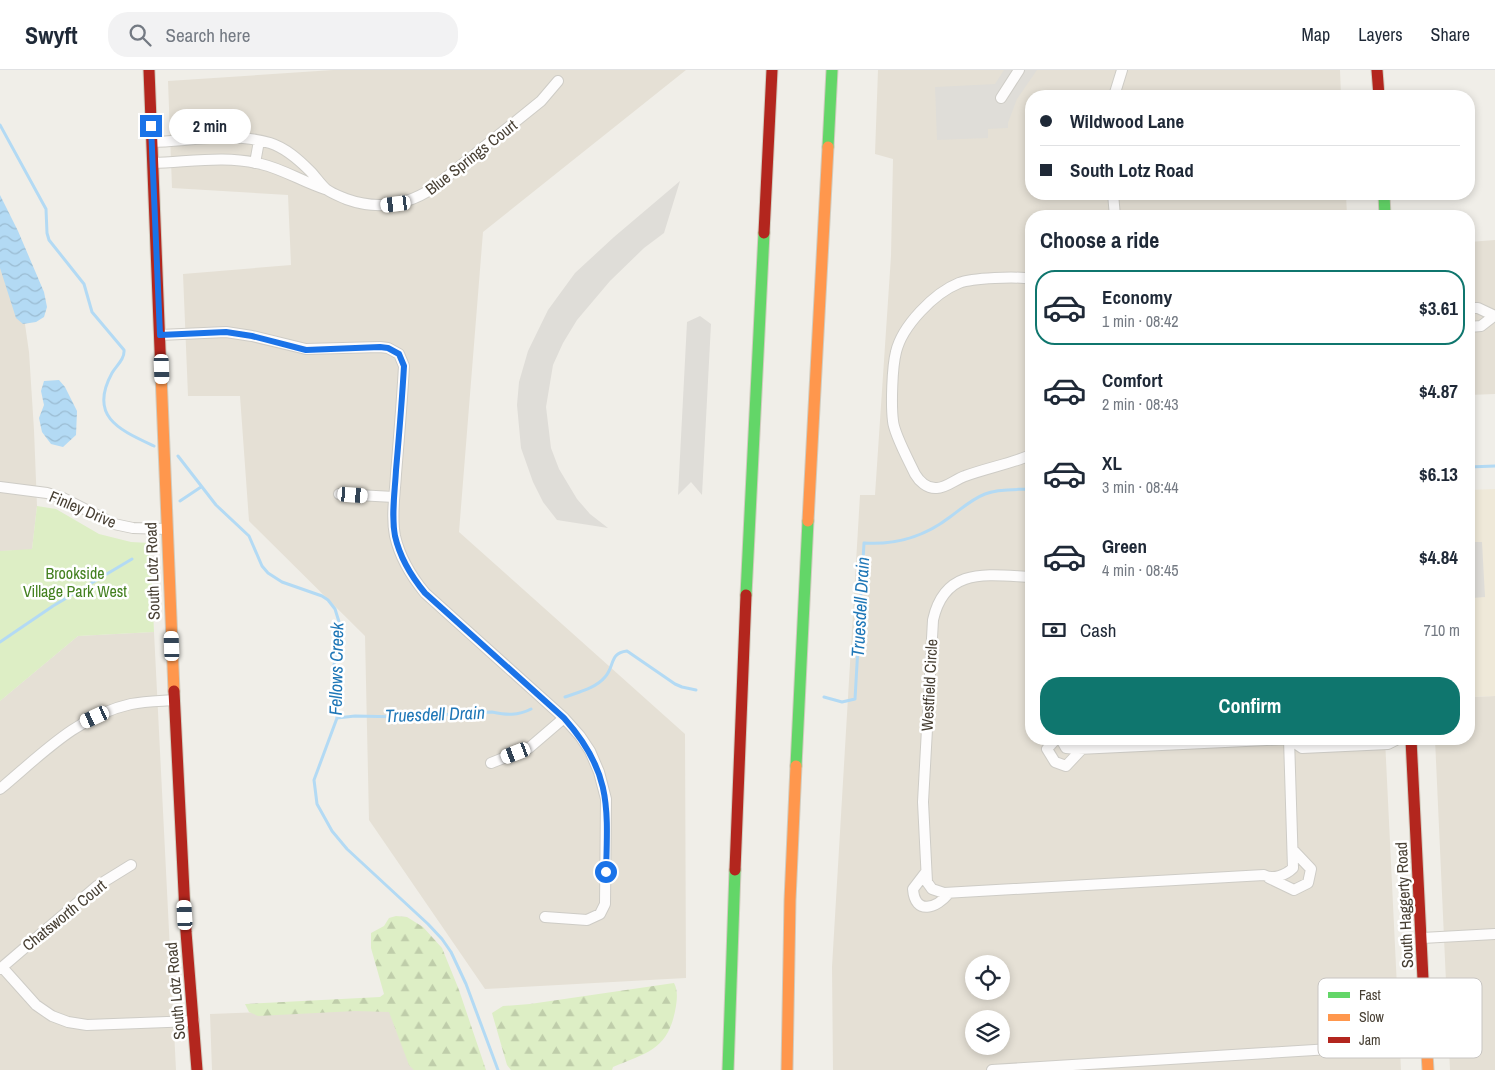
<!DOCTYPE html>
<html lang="en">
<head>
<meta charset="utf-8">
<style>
	body { margin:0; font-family:"Archivo Narrow",sans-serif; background:#f2f2f3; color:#1f2937; height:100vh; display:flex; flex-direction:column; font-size:19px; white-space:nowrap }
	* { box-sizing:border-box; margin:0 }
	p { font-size:16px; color:#747a83 }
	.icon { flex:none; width:28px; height:28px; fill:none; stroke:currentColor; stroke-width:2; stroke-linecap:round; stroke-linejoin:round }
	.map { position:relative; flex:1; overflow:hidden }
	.details { position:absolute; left:1025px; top:140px; width:450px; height:535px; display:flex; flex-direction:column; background:#fff; border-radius:20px; box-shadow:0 2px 8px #0003 }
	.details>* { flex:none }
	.guide { position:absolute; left:1025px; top:20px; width:450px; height:110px; border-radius:20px; box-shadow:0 2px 8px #0003; display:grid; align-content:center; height:110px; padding:0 15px; background:#fff }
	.controls { position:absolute; left:965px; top:885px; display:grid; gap:10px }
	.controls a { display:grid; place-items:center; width:45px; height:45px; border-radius:50%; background:#fff; box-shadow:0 2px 8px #0003; font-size:25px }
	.end { position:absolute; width:22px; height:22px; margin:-11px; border:6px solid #1a73e8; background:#fff; box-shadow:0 0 0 2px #fff }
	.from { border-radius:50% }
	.bubble { position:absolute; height:35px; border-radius:18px; background:#fff; box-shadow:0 2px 8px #0003; font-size:16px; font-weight:800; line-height:35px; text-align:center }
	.car { position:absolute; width:15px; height:30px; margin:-15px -8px; border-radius:6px; box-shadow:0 0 4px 1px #0007; background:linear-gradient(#fff 24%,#345 0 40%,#fff 0 76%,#345 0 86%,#fff 0) }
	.guide b { display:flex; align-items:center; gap:18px; height:48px; font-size:19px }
	.guide b+b { border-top:1px solid #e0e1e3 }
	.guide i { width:12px; height:12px; background:#1f2937 }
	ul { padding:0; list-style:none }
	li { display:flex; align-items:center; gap:15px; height:75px; margin:0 10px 8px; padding:0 5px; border:2px solid transparent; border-radius:20px }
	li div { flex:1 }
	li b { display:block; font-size:19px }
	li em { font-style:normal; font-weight:800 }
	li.current { border-color:#0f766e }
	li>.icon { width:45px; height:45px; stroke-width:1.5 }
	h2 { padding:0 15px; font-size:22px; line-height:60px }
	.pay { display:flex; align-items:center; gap:12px; height:55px; padding:0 15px; font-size:19px }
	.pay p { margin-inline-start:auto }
	.cta { display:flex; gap:10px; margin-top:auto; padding:10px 15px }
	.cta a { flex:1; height:58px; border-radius:20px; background:#0f766e; color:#fff; font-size:20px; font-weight:800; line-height:58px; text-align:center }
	header { display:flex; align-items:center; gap:30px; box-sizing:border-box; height:70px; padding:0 25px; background:#fff; border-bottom:1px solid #e0e1e3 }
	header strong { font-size:24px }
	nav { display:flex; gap:28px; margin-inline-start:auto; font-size:18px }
	.search { width:350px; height:45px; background:#f2f2f3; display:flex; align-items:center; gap:12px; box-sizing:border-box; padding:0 18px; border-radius:20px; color:#747a83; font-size:19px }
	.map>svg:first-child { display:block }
	.residential { fill:#e5e0d5; fill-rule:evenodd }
	.education { fill:#efe9d9 }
	.green { fill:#ddeec5 }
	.forest { fill:url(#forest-firs) }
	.parking { fill:#dfddd8 }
	.water { fill:url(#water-waves) }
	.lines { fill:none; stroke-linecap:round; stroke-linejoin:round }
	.stream { stroke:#b3daf4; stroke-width:3 }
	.street-casing { stroke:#ceccc6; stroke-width:12 }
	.fast-casing { stroke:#d1ccbf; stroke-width:13 }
	.slow-casing { stroke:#d1ccbf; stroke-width:13 }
	.jam-casing { stroke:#d1ccbf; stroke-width:13 }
	.street { stroke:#fdfcfc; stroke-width:10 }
	.fast { stroke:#63d668; stroke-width:11 }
	.slow { stroke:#ff974d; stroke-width:11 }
	.jam { stroke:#b3261e; stroke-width:11 }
	.route { stroke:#1a73e8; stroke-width:6 }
	.labels { text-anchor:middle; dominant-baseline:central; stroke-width:5; stroke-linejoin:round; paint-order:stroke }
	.street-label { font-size:16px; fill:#473f33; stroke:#fff }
	.park-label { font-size:16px; fill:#448020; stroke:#fff }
	.water-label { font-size:18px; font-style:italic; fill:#1f77b7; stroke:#fff }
	.key { fill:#fff; stroke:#c8c5c2; stroke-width:1 }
	.key-label { font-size:14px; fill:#473f33 }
</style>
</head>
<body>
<header>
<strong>Swyft</strong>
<div class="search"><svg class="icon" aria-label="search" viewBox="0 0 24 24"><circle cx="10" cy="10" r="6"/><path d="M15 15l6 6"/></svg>Search here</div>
<nav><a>Map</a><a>Layers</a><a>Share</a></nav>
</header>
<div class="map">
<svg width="1495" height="1000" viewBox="0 0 1495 1000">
	<defs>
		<pattern id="forest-firs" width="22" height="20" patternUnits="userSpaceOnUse" patternTransform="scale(1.25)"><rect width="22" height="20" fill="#ddeec5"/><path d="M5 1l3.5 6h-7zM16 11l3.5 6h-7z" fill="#bfcdaa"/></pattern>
		<pattern id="water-waves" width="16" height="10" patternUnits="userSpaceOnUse" patternTransform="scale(1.25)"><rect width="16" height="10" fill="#b3daf4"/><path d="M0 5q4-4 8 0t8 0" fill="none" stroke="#9bbcd2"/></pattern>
	</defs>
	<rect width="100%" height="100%" fill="#f0eee8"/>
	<path class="residential" d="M333,0H686L483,162L459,462L685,664L686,908L485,919L369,750L365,566L249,451L240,326H188L183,204L291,195L288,125L172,118L168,11Z
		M878,0H1340L1341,26H1031V124H1346L1347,146H1031V669H1385L1401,1000H833L832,897L860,425H875L891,186L893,89L875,84ZM974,894H1001V921H974ZM974,949H1001V976H974Z
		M0,157L14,178L29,282L34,360L37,436L32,480L0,481Z
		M1495,170V324L1469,325V172Z
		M154,562L176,1000H0V631L78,566Z
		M1495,626V1000H1450L1435,669H1469V627Z
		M405,937L461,1000H212L210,944Z"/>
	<path class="education" d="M1495,419V626L1469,627V420Z"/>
	<path class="green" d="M37,436L56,439L99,464L131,472L150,473L154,562L78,566L0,631V481L32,479Z"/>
	<path class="forest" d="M396,846L407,847L423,857L442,878L459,920L486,1000H414L409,995L389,942L355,941L258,946L249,942L245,934L380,927L384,924L371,878V863L384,856L389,848Z
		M674,913C678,920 677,929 676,936C669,979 649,982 613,997L612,1000H511L507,995L492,943L503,936L530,934Z"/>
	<path class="parking" d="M1004,0H1037L1017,29L1008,53V58L988,59V68L937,70L935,17L995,14Z
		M680,111L664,163L644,178L610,211L577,250L563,273L553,295L546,337L551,378L559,399L577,429L590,444L608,458L557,450L543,432L533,412L521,378L517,335L519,312L528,281L548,240L575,203L614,167Z
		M700,246L711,254L702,425L691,412L678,425L687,252Z
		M1469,472H1482L1485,527L1472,528V518L1469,517Z"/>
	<path class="water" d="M0,125L18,161L44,222L47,237L44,247L36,252L23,254L16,248L0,198Z
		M59,310L65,317L77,341L76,365L63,377L51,374L42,362L39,348L44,335L41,321L44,311Z"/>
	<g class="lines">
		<path class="stream" d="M0,55L46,139L47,163L49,170L84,214L92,242L124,280C125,289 116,296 112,303C88,347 120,360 154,376
			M178,386L216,435L249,466L262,496L268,503L282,512L322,526L328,530L335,539L340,555L333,602L337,648L314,710L317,734L332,761L347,779L428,854L442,869L451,882L466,914L498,1000
			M1469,397L1495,396
			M180,431L201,417
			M0,572L53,536L132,489
			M565,627C579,622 596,618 605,607C615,596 609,583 627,581L675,614L682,617L696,620
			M824,627L842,632L855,629L864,473C897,475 924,467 950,447C961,439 972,429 985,424C999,418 1017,420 1031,419
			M337,648L355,646L402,647L492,642C506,645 518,646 531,639"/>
		<defs>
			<path id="street" d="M1114,26L1122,0
				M1001,28L1019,0
				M152,72C189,71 234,62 270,73C286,78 299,90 310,101C316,107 320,114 326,119C331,123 339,126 346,129C377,140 406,136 433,118L541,31L558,11
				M153,93C189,92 226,85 261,94C283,99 303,112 325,119
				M255,93L259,71
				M1113,124L1115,146
				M1031,209C1017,206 972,208 959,213C934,223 902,256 896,282C892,297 891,336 893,351C894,364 909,391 915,404C919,411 927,419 937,418C946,418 956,409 965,406C987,398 1009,394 1031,385
				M1469,238H1478L1495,246
				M1469,257L1481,256L1494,246
				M160,265L226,262L252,266L306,279L380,277L388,278L399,284L404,296C402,332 399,368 396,404C395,424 391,446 395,466C400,488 411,506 425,523L564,648L580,666L590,681L599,702L606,729L605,834L600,844L587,850L545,847
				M0,417L47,423L63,428L114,454L133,458L167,459
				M339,424L394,427
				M1031,507C988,505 945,496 933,550L923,732L927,812L932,819L944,823L1264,805C1273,810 1286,805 1293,798L1289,669L1078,679L1066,678L1061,669
				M1056,669L1047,679L1055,692L1066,696L1082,679
				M1289,669L1302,678L1388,674L1398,669
				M491,693L529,678L564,648
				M0,719C41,685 77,646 131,634C145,631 160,631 174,630
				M926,802L913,819C915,846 937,838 949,823
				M1269,808L1294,820L1308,813L1311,799L1293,780
				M1422,868L1495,864
				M2,897L36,935L52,946L68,952L87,955L194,951
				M0,899L97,816L131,795
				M992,1000L1427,973"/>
			<path id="fast" d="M828,77L832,0
				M1384,124L1385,146
				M746,525L764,163
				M796,696L808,451
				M728,1000L735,800"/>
			<path id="slow" d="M161,304L174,621
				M808,451L828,77
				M1424,929L1428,1000
				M787,1000L790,830L796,696"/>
			<path id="jam" d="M149,0L161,304
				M1377,0L1379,26
				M764,163L772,0
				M174,621L186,862L197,1000
				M1411,669L1424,929
				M735,800L746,525"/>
		</defs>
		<use href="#street" class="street-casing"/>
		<use href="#fast" class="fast-casing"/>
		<use href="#slow" class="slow-casing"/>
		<use href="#jam" class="jam-casing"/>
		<use href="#street" class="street"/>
		<use href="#fast" class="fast"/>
		<use href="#slow" class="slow"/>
		<use href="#jam" class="jam"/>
	</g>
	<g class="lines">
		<path class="route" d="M151,56L160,265L226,262L252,266L306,280L380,277L388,278L399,284L404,296C402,331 399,366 396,400C395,421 391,445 395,466C400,488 411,506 425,523L564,648C611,701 608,735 606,802"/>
	</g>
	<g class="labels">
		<g class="street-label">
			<text transform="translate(471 87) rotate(-38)">Blue Springs Court</text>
			<text transform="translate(83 439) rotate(23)">Finley Drive</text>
			<text transform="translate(152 501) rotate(-92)">South Lotz Road</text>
			<text transform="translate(929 615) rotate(-87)">Westfield Circle</text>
			<text transform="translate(1404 835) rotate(-93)">South Haggerty Road</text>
			<text transform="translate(64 845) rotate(-39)">Chatsworth Court</text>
			<text transform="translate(175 921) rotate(-95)">South Lotz Road</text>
		</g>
		<g class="park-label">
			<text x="75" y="503">Brookside<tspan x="75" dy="18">Village Park West</tspan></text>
		</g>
		<g class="water-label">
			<text transform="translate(860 537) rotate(-87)">Truesdell Drain</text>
			<text transform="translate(336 599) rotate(-89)">Fellows Creek</text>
			<text transform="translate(435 644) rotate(-2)">Truesdell Drain</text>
		</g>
	</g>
	<rect x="1318" y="908" width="164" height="80" rx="8" class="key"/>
	<rect x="1328" y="922" width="22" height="6" fill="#63d668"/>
	<rect x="1328" y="944" width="22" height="7" fill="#ff974d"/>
	<rect x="1328" y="967" width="22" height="6" fill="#b3261e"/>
	<g class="key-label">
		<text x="1359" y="930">Fast</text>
		<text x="1359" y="952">Slow</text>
		<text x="1359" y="975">Jam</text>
	</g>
</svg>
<div class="controls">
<a><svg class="icon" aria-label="locate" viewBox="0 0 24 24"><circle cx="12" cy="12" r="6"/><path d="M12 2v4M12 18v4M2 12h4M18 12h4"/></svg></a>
<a><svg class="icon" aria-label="layers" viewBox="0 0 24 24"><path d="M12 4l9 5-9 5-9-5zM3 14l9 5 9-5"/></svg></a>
</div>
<i class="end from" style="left:606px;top:802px"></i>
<i class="end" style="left:151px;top:56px"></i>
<div class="bubble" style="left:169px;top:39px;width:82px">2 min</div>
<i class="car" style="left:396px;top:134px;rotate:263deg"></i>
<i class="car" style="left:162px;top:299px;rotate:178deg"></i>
<i class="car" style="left:353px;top:425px;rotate:94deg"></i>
<i class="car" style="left:172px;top:576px;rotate:358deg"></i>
<i class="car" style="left:95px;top:647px;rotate:245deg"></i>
<i class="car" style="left:516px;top:683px;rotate:249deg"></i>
<i class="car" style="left:185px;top:845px;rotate:357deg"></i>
<div class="guide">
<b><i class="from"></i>Wildwood Lane</b>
<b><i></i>South Lotz Road</b>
</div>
<section class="details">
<h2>Choose a ride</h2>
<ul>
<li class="current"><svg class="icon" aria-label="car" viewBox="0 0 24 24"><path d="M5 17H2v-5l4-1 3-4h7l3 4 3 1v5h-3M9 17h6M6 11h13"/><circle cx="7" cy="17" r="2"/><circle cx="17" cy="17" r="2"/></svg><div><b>Economy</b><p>1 min · 08:42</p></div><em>$3.61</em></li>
<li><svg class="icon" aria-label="car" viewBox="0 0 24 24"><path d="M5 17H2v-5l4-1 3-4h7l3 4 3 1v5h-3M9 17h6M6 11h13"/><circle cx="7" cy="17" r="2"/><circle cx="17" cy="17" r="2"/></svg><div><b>Comfort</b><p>2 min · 08:43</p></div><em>$4.87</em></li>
<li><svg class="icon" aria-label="car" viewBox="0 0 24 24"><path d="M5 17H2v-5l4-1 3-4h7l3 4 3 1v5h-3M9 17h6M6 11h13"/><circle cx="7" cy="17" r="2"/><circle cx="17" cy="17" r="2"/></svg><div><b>XL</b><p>3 min · 08:44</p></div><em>$6.13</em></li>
<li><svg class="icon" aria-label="car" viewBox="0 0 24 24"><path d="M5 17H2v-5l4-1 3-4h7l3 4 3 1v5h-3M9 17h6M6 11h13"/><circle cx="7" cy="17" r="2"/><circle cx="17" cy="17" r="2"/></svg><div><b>Green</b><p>4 min · 08:45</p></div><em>$4.84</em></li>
</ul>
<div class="pay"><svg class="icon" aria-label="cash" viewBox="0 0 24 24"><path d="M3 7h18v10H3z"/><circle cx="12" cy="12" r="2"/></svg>Cash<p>710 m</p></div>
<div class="cta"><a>Confirm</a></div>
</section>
</div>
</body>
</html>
